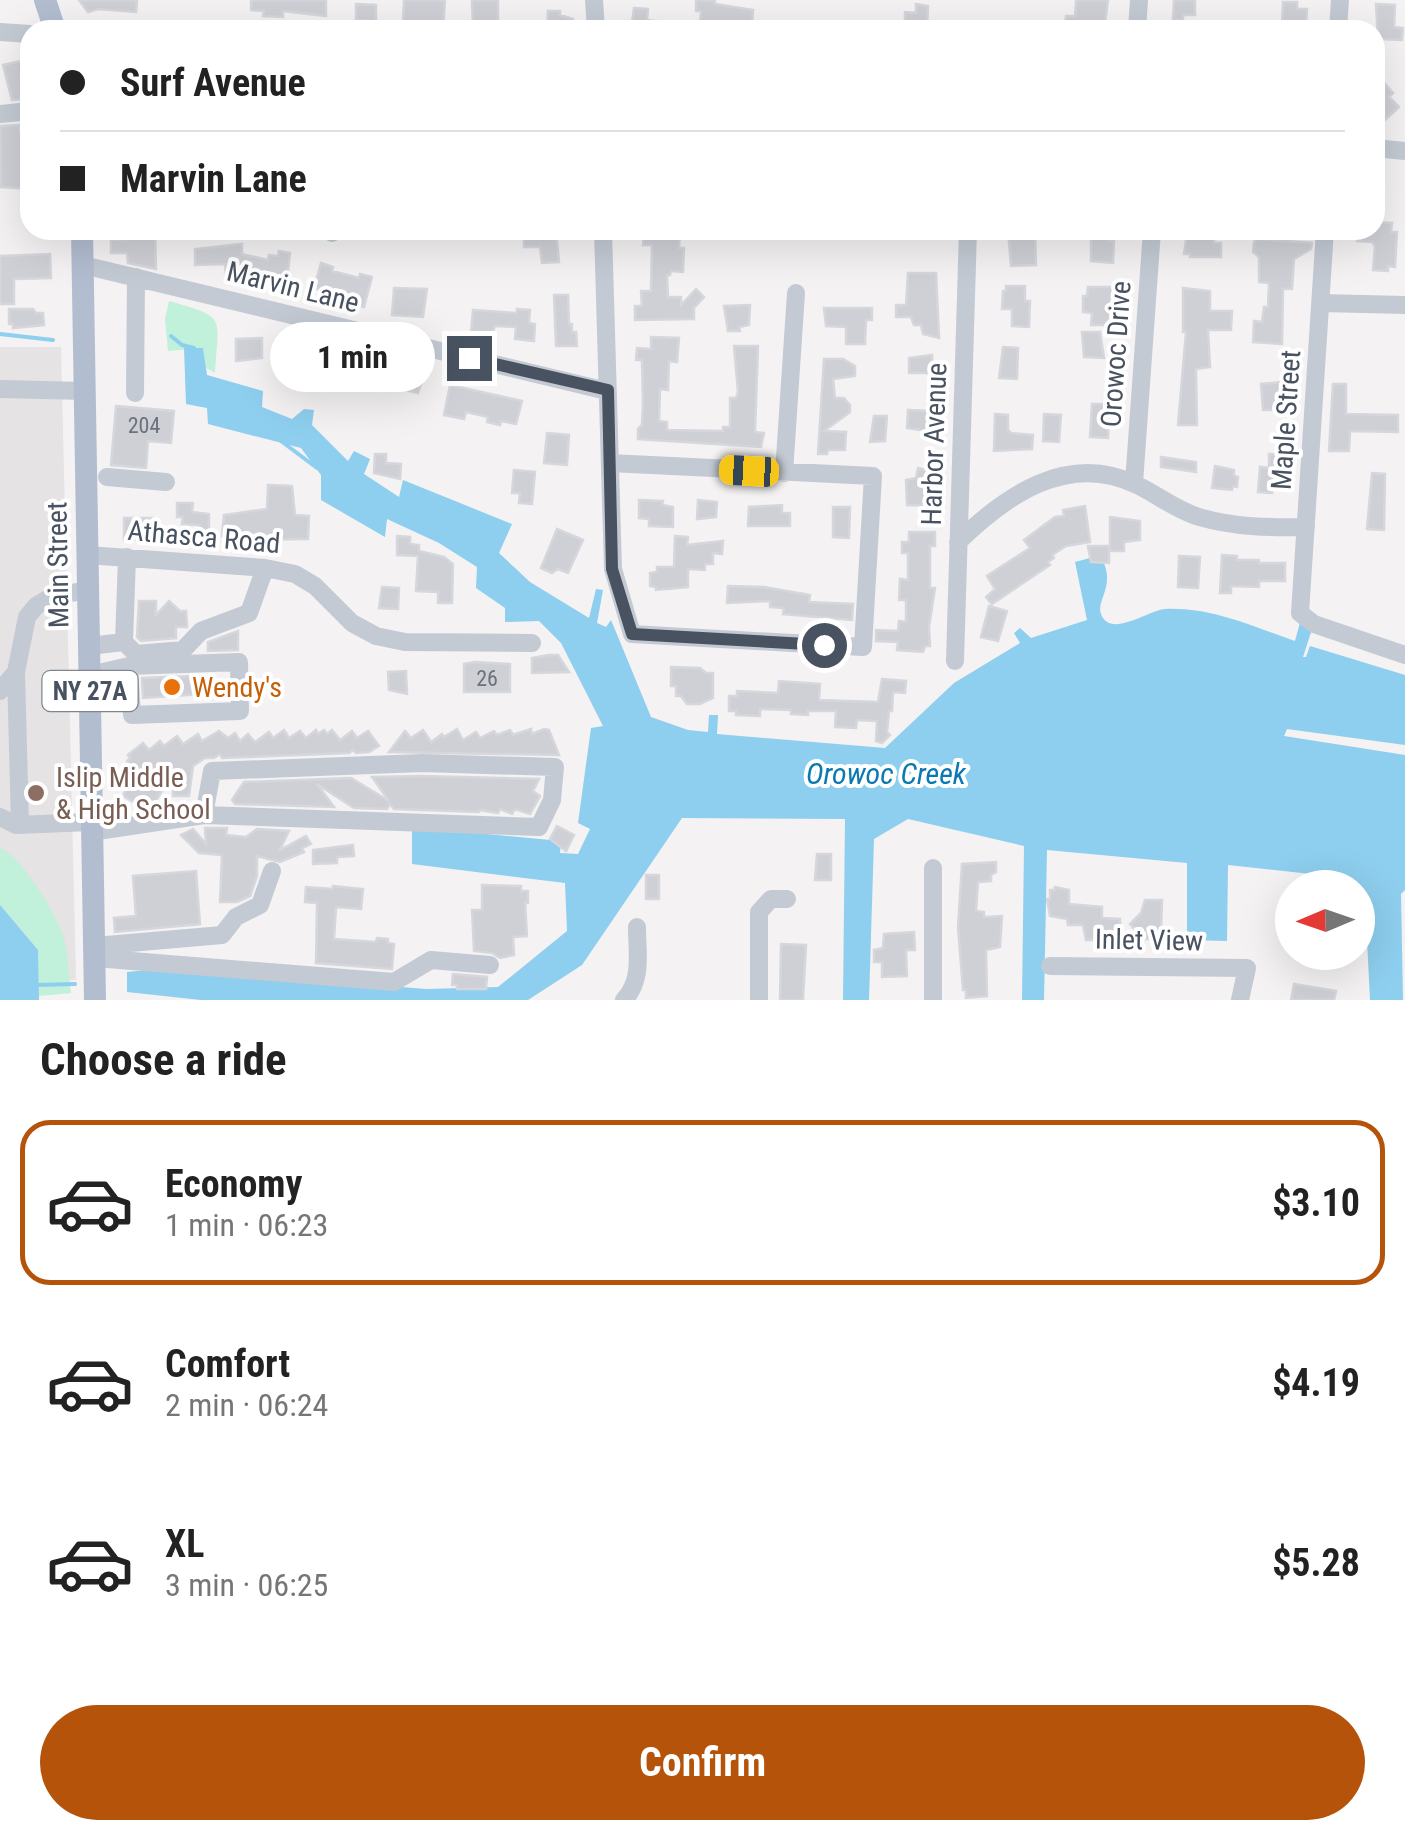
<!DOCTYPE html>
<html lang="en">
<head>
<meta charset="utf-8">
<style>
	body { margin:0; font-family:"Roboto Condensed",sans-serif; background:#f2f2f2; color:#222; height:100vh; display:flex; flex-direction:column; font-size:38px; white-space:nowrap }
	* { box-sizing:border-box; margin:0 }
	p { font-size:32px; color:#767676 }
	.icon { flex:none; width:55px; height:55px; fill:none; stroke:currentColor; stroke-width:2; stroke-linecap:round; stroke-linejoin:round }
	.map { position:relative; height:1000px; overflow:hidden }
	.details { display:flex; flex-direction:column; background:#fff; flex:1 }
	.details>* { flex:none }
	.guide { position:absolute; left:20px; top:20px; width:1365px; height:220px; border-radius:30px; box-shadow:0 10px 40px #0002; display:grid; align-content:center; height:220px; padding:0 40px; background:#fff }
	.needle { width:65px; rotate:268deg }
	.controls { position:absolute; left:1275px; top:870px; display:grid; gap:20px }
	.controls a { display:grid; place-items:center; width:100px; height:100px; border-radius:50%; background:#fff; box-shadow:0 10px 40px #0002; font-size:50px }
	.end { position:absolute; width:45px; height:45px; margin:-22px; border:12px solid #495260; background:#fff; box-shadow:0 0 0 5px #fff }
	.from { border-radius:50% }
	.bubble { position:absolute; height:70px; border-radius:35px; background:#fff; box-shadow:0 10px 40px #0002; font-size:32px; font-weight:700; line-height:70px; text-align:center }
	.car { position:absolute; width:30px; height:60px; margin:-30px -15px; border-radius:12px; box-shadow:0 0 8px 2px #0007; background:linear-gradient(#f5c518 24%,#345 0 40%,#f5c518 0 76%,#345 0 86%,#f5c518 0) }
	.guide b { display:flex; align-items:center; gap:35px; height:95px; font-size:38px }
	.guide b+b { border-top:2px solid #e0e0e0 }
	.guide i { width:25px; height:25px; background:#222 }
	ul { padding:0; list-style:none }
	li { display:flex; align-items:center; gap:30px; height:165px; margin:0 20px 15px; padding:0 20px; border:5px solid transparent; border-radius:30px }
	li div { flex:1 }
	li b { display:block; font-size:38px }
	li em { font-style:normal; font-weight:700 }
	li.current { border-color:#b45309 }
	li>.icon { width:90px; height:90px; stroke-width:1.5 }
	h2 { padding:0 40px; font-size:45px; line-height:120px }
	.cta { display:flex; gap:20px; margin-top:auto; padding:20px 40px }
	.cta a { flex:1; height:115px; border-radius:60px; background:#b45309; color:#fff; font-size:40px; font-weight:700; line-height:115px; text-align:center }
	.map>svg:first-child { display:block }
	.education { fill:#e5e3e4 }
	.green { fill:#c1f1da }
	.water { fill:#8eceee }
	.lines { fill:none; stroke-linecap:round; stroke-linejoin:round }
	.stream { stroke:#8eceee; stroke-width:4 }
	.building { fill:#ced0d6; stroke:#d6d7dd; stroke-width:2.5 }
	.minor { stroke:#c3cad3; stroke-width:18 }
	.major { stroke:#b2bdd0; stroke-width:22 }
	.route { stroke:#495260; stroke-width:12 }
	.food-dot { fill:#e8710a; stroke:#fff; stroke-width:4 }
	.education-dot { fill:#8d6e63; stroke:#fff; stroke-width:4 }
	.labels { text-anchor:middle; dominant-baseline:central; stroke-width:8; stroke-linejoin:round; paint-order:stroke }
	.number-label { font-size:22px; fill:#6a727e }
	.shield { fill:#fff; stroke:#808690; stroke-width:2.5 }
	.shield-label { font-size:25px; font-weight:bold; fill:#495260 }
	.street-label { font-size:28px; fill:#495260; stroke:#fff }
	.food-label { font-size:28px; fill:#c56008; stroke:#fff; text-anchor:start }
	.education-label { font-size:28px; fill:#785e54; stroke:#fff; text-anchor:start }
	.water-label { font-size:30px; font-style:italic; fill:#0b79b1; stroke:#fff }
</style>
</head>
<body>
<div class="map">
<svg width="1405" height="1000" viewBox="0 0 1405 1000">
	<rect width="100%" height="100%" fill="#f4f2f2"/>
	<path class="education" d="M0,347H61L76,980L39,982V1000H0Z"/>
	<path class="green" d="M169,301C228,318 218,315 215,373L206,368L203,348L168,351L165,319Z
		M0,848C21,856 52,909 61,930C69,948 68,974 71,993L39,996L38,950L0,905Z"/>
	<path class="water" d="M184,348H203L207,375L263,391L262,407L292,419L304,409L314,410L312,425L348,461L354,451L370,459L364,474L399,497L403,480L512,524L499,553L530,582L589,618L596,589L603,590L597,623L606,627L611,620L651,717L688,730L708,732L709,715H718L717,734L885,748L954,683L1020,643L1014,633L1020,628L1031,638L1087,620L1075,562L1090,558L1103,561C1115,587 1096,600 1101,614C1110,639 1149,610 1165,609C1211,607 1251,626 1295,641L1301,619L1314,623L1303,657H1306L1310,646L1405,675V745L1287,729L1284,736L1405,755V890L1401,894L1403,1000H1370L1365,900L1347,878L1228,865L1227,941L1187,940V863L1047,850L1044,1000H1022L1024,846L908,819L874,839L869,1000H843L845,819L682,818L582,965L528,1000H201L127,992V972L169,968L426,989L498,987L567,931L565,883L412,864V827L561,841L560,853L578,854L590,829L578,823L591,728L603,726L561,643L539,621L505,622V608L476,588L477,567L439,543L387,519L385,537L321,500V475L301,448L208,424L207,408L186,404Z
		M0,905L38,950L39,1000H0Z"/>
	<g class="lines">
		<path class="stream" d="M0,334L53,340
			M171,336L182,345L194,348V351
			M281,441L317,468
			M35,985L75,984"/>
	</g>
	<path class="building" d="M79,0H137L136,12L98,9L88,12Z
		M251,0H326V16L283,11V17L263,16L264,11L251,10Z
		M404,0H445L443,30L422,27L423,22L403,21Z
		M472,0H498V29L473,27Z
		M696,0L715,1V4L753,10L752,28L709,30V25L700,24L701,11H696Z
		M1076,0H1108L1104,30L1065,26L1066,16H1075Z
		M1174,0H1195V15H1183V20H1173Z
		M1283,2H1297V9H1307L1306,26L1282,25Z
		M356,4L376,5V21L356,20Z
		M916,4L928,6L927,30H905V12L916,13Z
		M1376,4L1395,5L1394,27L1403,28L1402,40L1378,39Z
		M634,8L648,9L647,20L673,23L672,30H631Z
		M548,11H560V15L573,19V30H547Z
		M30,59V99L12,100L3,65Z
		M1375,72L1393,93L1389,97L1399,107L1385,120L1375,112Z
		M19,125L20,132L30,131V142L22,143L25,170H30V189L1,187L0,126Z
		M1375,222L1392,223L1391,232H1397L1395,267L1388,266V271L1373,270L1375,246L1372,242L1357,241L1358,230H1375Z
		M125,230H155L156,269L128,263L127,253H111V240H125Z
		M556,230L559,262L542,263L540,247H524V231Z
		M1008,230H1035L1036,265L1011,266Z
		M1091,230H1109V241H1114L1113,263L1091,261Z
		M644,231L680,233L679,248H684L683,272L671,271L670,275H667L668,297H681V305L696,289L704,297L694,308V319L635,320V306H642L641,291H651L652,245H643Z
		M1199,232L1198,236H1214V243H1221V257H1190V254H1184L1187,233Z
		M1257,239L1312,243L1311,249L1294,259L1292,289H1283L1282,344L1253,342L1254,321L1262,322L1264,307H1268L1269,283L1259,282V257L1253,252L1254,242Z
		M242,244V254L268,260L269,255L278,256L279,251L290,253L287,281L242,272V275L226,276L225,264L195,265V249Z
		M50,254L51,278L14,279V304H0V256Z
		M321,263L333,267L332,271L359,278L360,274L372,277L364,307L325,297L327,292L314,288Z
		M908,273H936L939,338L923,334L921,325H914L911,317H896V305H906Z
		M1006,286H1025V301H1030L1029,327L1012,326V309H1002L1003,291H1006Z
		M1088,287H1113L1109,325H1091L1092,313L1083,312V296H1087Z
		M394,288L427,289L423,317L392,315Z
		M1183,288L1210,291V311H1232L1231,330H1208L1210,367L1196,369L1197,425H1178L1186,332H1183Z
		M554,295H568L569,324H572V332H576L577,346H556Z
		M750,305L749,325L739,327L740,331H728L724,306Z
		M824,308H872V320H866L865,344H846V327L826,326Z
		M9,309H33L36,313H43L44,325L13,328V324H9Z
		M517,309L530,310L529,323L535,324L534,341L515,339L516,327L495,326L491,337L473,336L471,333L473,310L517,313Z
		M1082,332H1100L1104,358L1084,357Z
		M651,337L679,338L677,362L669,361L668,390L660,389L659,421L667,422V430L723,431V427H730V398H736L738,392L734,346H758L755,432L764,433L761,447L638,439V429L642,425L643,403L642,360H636L637,348L651,349Z
		M262,338V358L236,361V339Z
		M308,344L331,349L328,364L320,365L319,373L305,370Z
		M1003,347L1018,348L1017,379L999,378Z
		M932,355L933,373H909V358Z
		M359,356L376,359L374,378L353,377Z
		M824,359H843L855,366V376L833,379L835,398H844L850,405V412L824,431L846,432L845,450H828L827,454H818Z
		M415,360L427,366L418,393L406,390L407,383L404,382L409,363L414,365Z
		M1282,382L1281,410H1263L1261,384Z
		M1333,384H1346V414L1398,415V432L1350,431L1349,451H1329Z
		M450,385L522,401L516,424L501,421L500,425L487,422L488,417L466,412L464,419L444,415Z
		M1092,404H1105L1104,419H1109L1108,438L1090,437Z
		M116,406L174,411L171,443L148,441L146,468L111,465Z
		M908,410L934,411L933,432L907,428Z
		M995,414L1008,415V430L1011,433L1033,435L1032,449L994,451Z
		M1044,414L1061,415L1059,442L1043,441Z
		M874,416H887L885,441L870,442Z
		M547,433L569,435L567,465L544,463Z
		M375,454H386V463L401,464L400,479L374,473Z
		M1269,454L1282,455L1281,479L1275,481L1272,493L1258,492L1260,467L1269,468Z
		M1161,457L1196,462V472L1161,467Z
		M1215,466L1234,470V476L1238,477L1237,487L1233,486L1232,490L1212,488Z
		M918,468L935,472V506L907,505L906,480L916,478Z
		M514,470L535,472L532,504L519,503L520,493H512Z
		M1372,473L1385,474L1384,530L1367,529Z
		M268,485L292,486L295,515L309,516L308,539L232,540V536H222L224,515L267,509Z
		M639,500L663,501L662,505L673,507V527L649,526V519L639,518Z
		M698,500L717,502L716,517L697,519Z
		M177,503H193L192,512L209,514V539H199V525L182,524L183,517H177Z
		M782,505V513H790V526H748L749,507Z
		M1085,506L1090,542L1066,546L1052,555L1054,558L1048,562L1050,565L992,604L986,597L995,589L987,576L1030,548L1024,540L1055,517L1064,516L1063,510Z
		M833,507H850L849,538L833,537Z
		M1110,517L1140,521V540L1124,542V551H1110Z
		M124,518H152V523H156V534H151V539L124,540Z
		M557,529L583,540L568,573L558,569L552,573L541,568Z
		M909,532H935V546H930V588H935L929,627L930,646H925L923,652L897,650L898,642L876,641V630L898,631L899,621L906,622V600H899L900,579L908,580V553H902V542H909Z
		M397,536L410,537V544L419,545V551L444,557L453,564L452,603H438V592L416,591L418,556L397,555Z
		M675,536L688,537L687,545L723,541L722,554L713,553V564H705V570L688,569V587L656,590V587L650,586V573L657,572V567H674Z
		M1088,546H1109V563L1091,562Z
		M1222,555L1237,556V560H1259V563H1285V581H1259V587L1231,586V593H1220Z
		M1179,556L1200,557L1198,588L1178,587Z
		M728,586L764,587L810,595L809,602L853,604L852,620L783,614L784,608L770,607V601L727,603Z
		M382,587L399,588L398,609L379,608Z
		M139,601H156V615L169,601L180,611H186L187,627H176V638L141,641L137,637Z
		M989,606L1007,611L998,641L981,637Z
		M238,631V650L208,651V642Z
		M549,655H558L569,672L532,673V658Z
		M475,662L510,664V692H464V664Z
		M671,667L700,668L706,673H713V698L700,704H687L681,696H676V686H671Z
		M406,671L407,694L389,690L388,672Z
		M195,676V679H202V694L143,698L142,678Z
		M882,679L906,681L905,693L893,692L892,711H889L887,732L890,735L882,743L876,741L877,721L857,720L856,728L835,727L836,711H808V715L791,714V710L760,709V716L736,715V711H729V696H737V691L778,693L779,681L820,684L819,700L878,702Z
		M457,729L463,740L476,732L480,738L494,731L497,735L510,730L513,735L531,729L532,734L544,729L549,730L559,755L389,752L405,731L411,738L423,730L431,742L442,734L444,737Z
		M284,730L289,738L300,731L306,738L316,730L318,734L324,730L327,734L332,730L340,740L352,731L357,738L368,731L379,746L369,752L356,753L353,750L349,753L222,758L220,754L214,758H205L193,766L189,796H173V772L150,811L123,796L129,781L123,777L131,766L127,761L130,758L128,755L143,743L149,750L160,741L164,746L177,736L183,744L198,734L202,741L219,731L228,738L235,733L240,741L248,734L255,742L269,732L273,738Z
		M422,776L539,779L533,791L540,796L530,814L515,809L512,814L500,809L498,813L480,810L479,812L394,809L390,804L387,809L354,808L317,784L334,807L235,804L232,800L244,782L351,778L389,801L372,777Z
		M557,826L574,835L566,851L550,839Z
		M205,828H227L226,835L246,837L257,829L289,831L280,850L306,836L311,844L302,848L304,852L280,862L257,856V876L250,896L237,902H220L222,855L199,853L181,835L193,829L206,844Z
		M353,845L354,856L337,857V863L313,864V850Z
		M817,854H831V880H815Z
		M996,862V872L991,875V881L978,882L976,911L984,912V917L1002,916L1000,947L986,950L987,996L966,998V990H963L958,927L962,864Z
		M196,871L200,924L115,932L114,918L136,916L133,876Z
		M646,875H659V899H646Z
		M482,885L521,886V891H528V903H525L527,936L513,937L514,955L500,958L492,953L474,951L472,910H482Z
		M333,886L363,889L361,909L336,907L334,939L376,942L377,938L388,939V943L394,944L392,969L316,963L317,903L305,902L306,887L333,889Z
		M1055,887L1069,890V904L1102,907V918L1120,919L1121,936H1098V940H1086L1083,925H1068L1067,919L1050,916L1047,899H1050V890H1055Z
		M1145,900H1162L1161,930L1153,939H1143L1130,924L1141,913Z
		M914,932L915,950H906L907,976L882,977V962H874V950L883,948L884,934Z
		M781,944L806,945L803,1000H780Z
		M453,974L487,977L486,989H457V985H452Z
		M1294,984L1336,991L1334,1000H1291Z"/>
	<g class="lines">
		<path class="minor" d="M594,0L596,30
			M1137,30L1139,0
			M1338,30L1340,0
			M0,32L30,34
			M0,114L30,111
			M1375,148L1405,151
			M331,230L332,233
			M603,230L613,569L632,634L863,647L873,476L610,463
			M1325,230L1300,613L1314,624L1405,655
			M83,265L607,391
			M1321,303L1405,305
			M0,389L85,391
			M135,393L136,277
			M784,473L796,293
			M107,477L166,482
			M1134,483L1152,230
			M958,542C1005,496 1068,451 1137,485C1158,495 1176,510 1199,517C1234,527 1269,528 1306,527
			M87,555L265,568L295,574L315,586L352,623L376,636L405,642L532,643
			M124,642L136,654L183,650L201,631L249,613L265,568
			M89,646L124,642L127,557
			M955,661L968,230
			M16,672L20,825
			M90,675L129,666L239,662L240,711L132,715L129,666
			M0,691L16,672L27,617L36,606L51,597L87,590
			M0,817L16,825L91,822
			M91,832L204,815L539,827L552,800L555,767L422,763L212,771L204,815
			M933,868V1000
			M95,946L222,935L236,917L260,905L272,871
			M95,958L394,982L431,960L490,965
			M1050,966L1247,968L1240,1000
			M624,1000C643,980 637,953 637,927
			M759,1000V912L771,899H787"/>
		<path class="major" d="M45,0L55,30
			M82,230L95,1000"/>
	</g>
	<g class="lines">
		<path class="route" d="M469,358L608,390L612,569L632,634L824,645"/>
	</g>
	<circle class="food-dot" cx="172" cy="687" r="10"/>
	<circle class="education-dot" cx="36" cy="793" r="10"/>
	<g class="labels">
		<g class="number-label">
			<text x="144" y="425">204</text>
			<text x="487" y="678">26</text>
		</g>
		<rect class="shield" x="42.5" y="671" width="95" height="40" rx="8"/>
		<g class="shield-label">
			<text x="90" y="691">NY 27A</text>
		</g>
		<g class="street-label">
			<text transform="translate(293 287) rotate(14)">Marvin Lane</text>
			<text transform="translate(1116 354) rotate(-86)">Orowoc Drive</text>
			<text transform="translate(1286 420) rotate(-86)">Maple Street</text>
			<text transform="translate(934 444) rotate(-88)">Harbor Avenue</text>
			<text transform="translate(204 537) rotate(5)">Athasca Road</text>
			<text transform="translate(58 565) rotate(-91)">Main Street</text>
			<text transform="translate(1149 940) rotate(1)">Inlet View</text>
		</g>
		<g class="food-label">
			<text x="192" y="687">Wendy's</text>
		</g>
		<g class="education-label">
			<text x="56" y="777">Islip Middle<tspan x="56" dy="32">&amp; High School</tspan></text>
		</g>
		<g class="water-label">
			<text x="886" y="773">Orowoc Creek</text>
		</g>
	</g>
</svg>
<div class="controls">
<a><svg class="needle" viewBox="-14 -14 28 28"><path d="M0-13l5 13h-10z" fill="#e53935"/><path d="M0 13l5-13h-10z" fill="#767676"/></svg></a>
</div>
<i class="end from" style="left:824px;top:645px"></i>
<i class="end" style="left:469px;top:358px"></i>
<div class="bubble" style="left:270px;top:322px;width:165px">1 min</div>
<i class="car" style="left:749px;top:471px;rotate:273deg"></i>
<div class="guide">
<b><i class="from"></i>Surf Avenue</b>
<b><i></i>Marvin Lane</b>
</div>
</div>
<section class="details">
<h2>Choose a ride</h2>
<ul>
<li class="current"><svg class="icon" aria-label="car" viewBox="0 0 24 24"><path d="M5 17H2v-5l4-1 3-4h7l3 4 3 1v5h-3M9 17h6M6 11h13"/><circle cx="7" cy="17" r="2"/><circle cx="17" cy="17" r="2"/></svg><div><b>Economy</b><p>1 min · 06:23</p></div><em>$3.10</em></li>
<li><svg class="icon" aria-label="car" viewBox="0 0 24 24"><path d="M5 17H2v-5l4-1 3-4h7l3 4 3 1v5h-3M9 17h6M6 11h13"/><circle cx="7" cy="17" r="2"/><circle cx="17" cy="17" r="2"/></svg><div><b>Comfort</b><p>2 min · 06:24</p></div><em>$4.19</em></li>
<li><svg class="icon" aria-label="car" viewBox="0 0 24 24"><path d="M5 17H2v-5l4-1 3-4h7l3 4 3 1v5h-3M9 17h6M6 11h13"/><circle cx="7" cy="17" r="2"/><circle cx="17" cy="17" r="2"/></svg><div><b>XL</b><p>3 min · 06:25</p></div><em>$5.28</em></li>
</ul>
<div class="cta"><a>Confirm</a></div>
</section>
</body>
</html>
